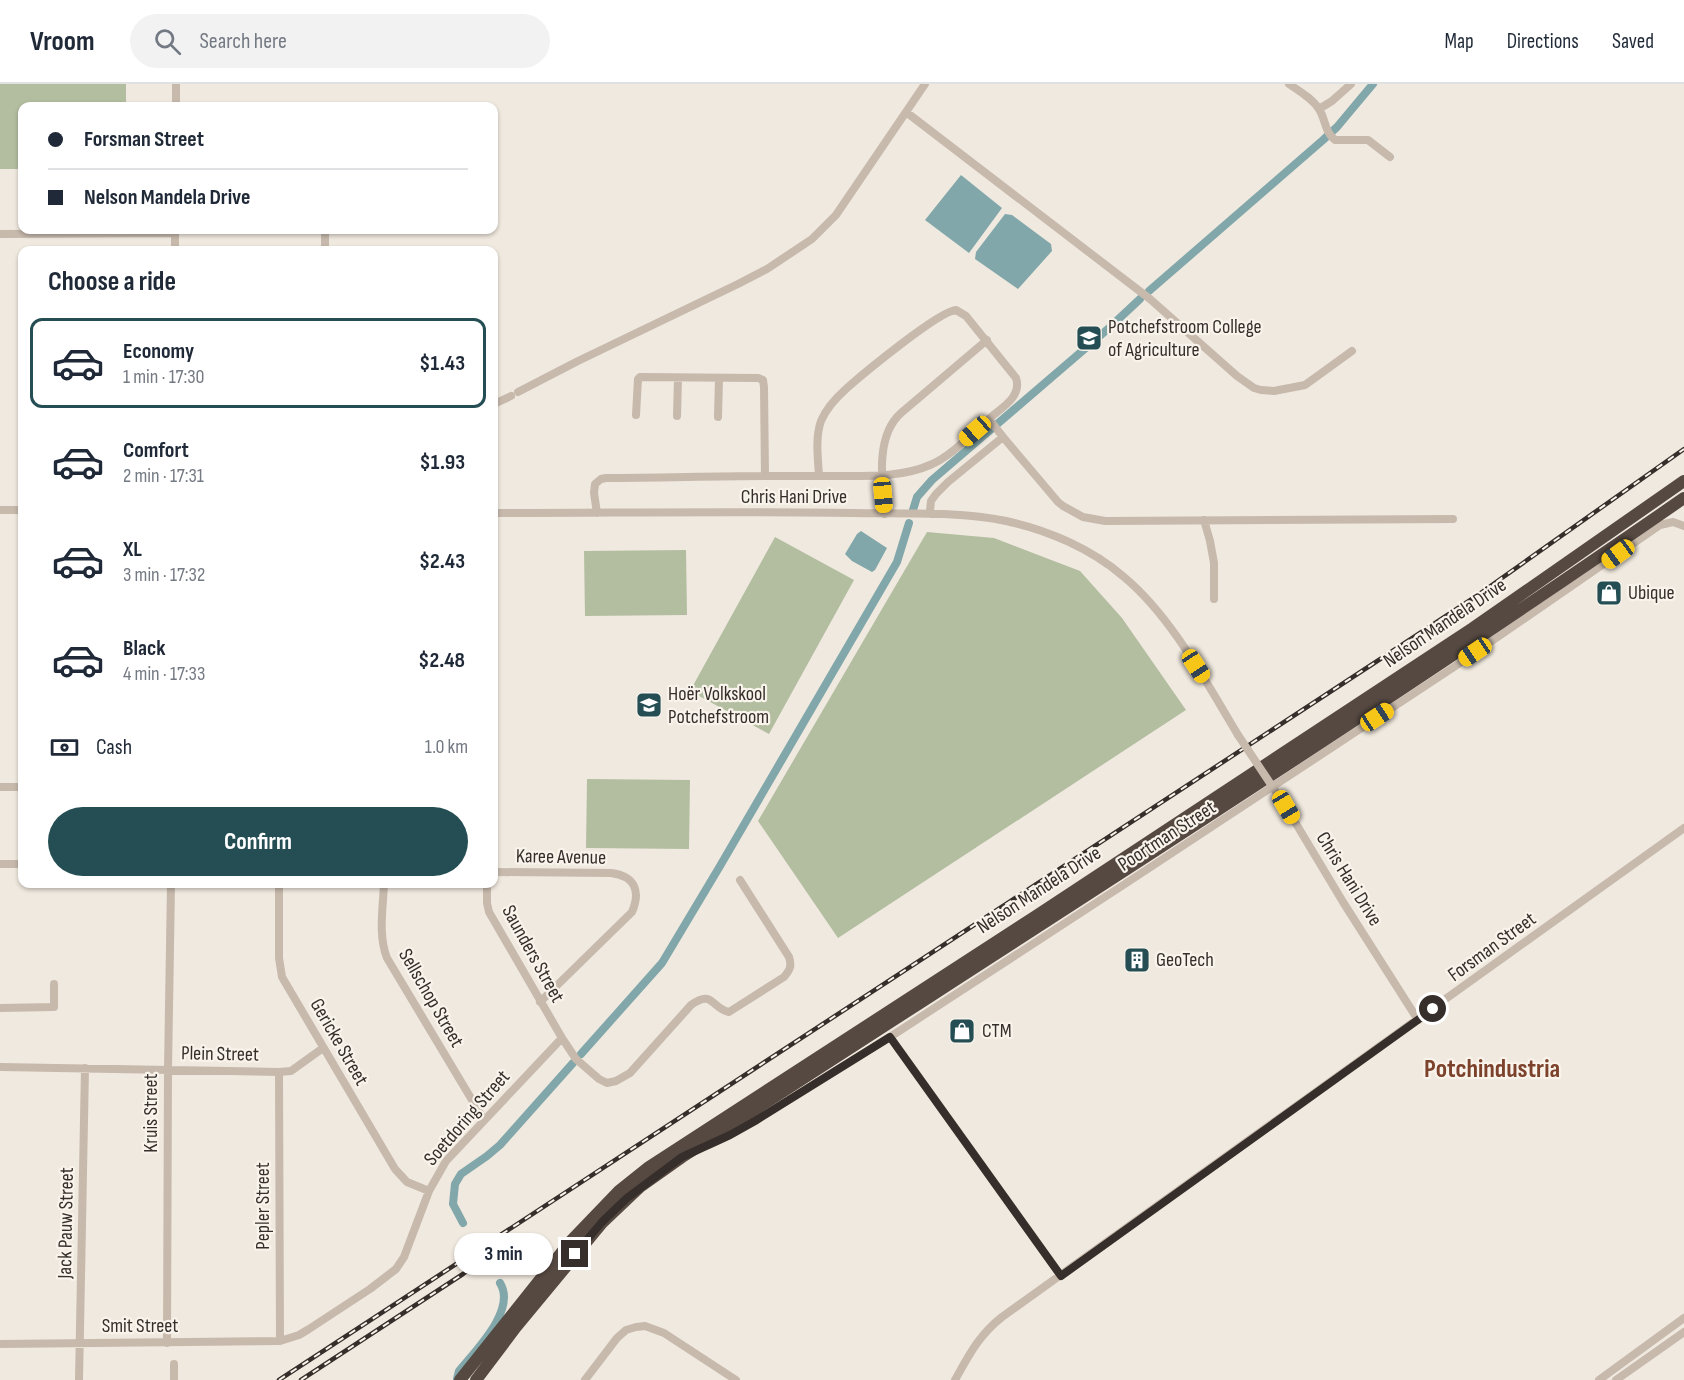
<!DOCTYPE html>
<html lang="en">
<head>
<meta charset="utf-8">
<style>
	body { margin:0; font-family:"Sofia Sans Condensed",sans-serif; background:#f2f2f3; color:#1f2937; height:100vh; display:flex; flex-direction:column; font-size:22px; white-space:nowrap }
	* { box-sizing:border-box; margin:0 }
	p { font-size:20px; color:#747a83 }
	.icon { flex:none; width:33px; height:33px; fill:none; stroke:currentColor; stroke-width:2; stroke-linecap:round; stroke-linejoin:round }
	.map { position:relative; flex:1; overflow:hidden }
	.side { position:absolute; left:18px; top:162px; width:480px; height:642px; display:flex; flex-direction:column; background:#fff; border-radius:12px; box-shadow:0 2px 4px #0004 }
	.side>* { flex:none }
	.guide { position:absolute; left:18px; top:18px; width:480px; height:132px; border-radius:12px; box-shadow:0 2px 4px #0004; display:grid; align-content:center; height:132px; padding:0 30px; background:#fff }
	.end { position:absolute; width:27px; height:27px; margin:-14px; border:8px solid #362e2a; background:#fff; box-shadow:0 0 0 3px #fff }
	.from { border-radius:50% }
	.bubble { position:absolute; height:42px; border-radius:21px; background:#fff; box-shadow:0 2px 4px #0004; font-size:20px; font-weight:700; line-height:42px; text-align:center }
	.car { position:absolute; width:18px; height:36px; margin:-18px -9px; border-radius:8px; box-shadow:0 0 4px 2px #0007; background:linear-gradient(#f5c518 24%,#345 0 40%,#f5c518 0 76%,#345 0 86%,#f5c518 0) }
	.guide b { display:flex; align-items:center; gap:21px; height:57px; font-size:22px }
	.guide b+b { border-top:2px solid #e0e1e3 }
	.guide i { width:15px; height:15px; background:#1f2937 }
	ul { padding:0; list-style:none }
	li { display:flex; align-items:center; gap:18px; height:90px; margin:0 12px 9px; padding:0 18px; border:3px solid transparent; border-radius:12px }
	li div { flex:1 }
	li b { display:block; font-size:22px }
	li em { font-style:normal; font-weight:700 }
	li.active { border-color:#244e53 }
	li>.icon { width:54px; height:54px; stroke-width:1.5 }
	h2 { padding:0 30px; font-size:27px; line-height:72px }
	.pay { display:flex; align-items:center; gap:15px; height:66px; padding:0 30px; font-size:22px }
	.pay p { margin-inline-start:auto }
	.action { display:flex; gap:12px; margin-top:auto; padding:12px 30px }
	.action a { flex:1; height:69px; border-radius:36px; background:#244e53; color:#fff; font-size:24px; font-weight:700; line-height:69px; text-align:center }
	header { display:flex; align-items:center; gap:36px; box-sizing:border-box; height:84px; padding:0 30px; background:#fff; border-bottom:2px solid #e0e1e3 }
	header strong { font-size:28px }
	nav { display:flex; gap:33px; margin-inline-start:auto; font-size:21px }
	.search { width:420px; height:54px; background:#f2f2f3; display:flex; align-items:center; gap:15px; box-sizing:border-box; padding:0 21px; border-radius:33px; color:#747a83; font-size:22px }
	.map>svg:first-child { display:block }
	.green { fill:#b3bea0 }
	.water { fill:#81a7aa }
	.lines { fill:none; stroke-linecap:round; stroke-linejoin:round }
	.canal { stroke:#81a7aa; stroke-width:8 }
	.minor { stroke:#c7b9ac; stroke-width:8 }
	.highway { stroke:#564942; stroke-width:12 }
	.rail-casing { stroke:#362e2a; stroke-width:4.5 }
	.rail { stroke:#f8f3eb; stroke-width:2; stroke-dasharray:7; stroke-linecap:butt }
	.minor-bridge { stroke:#c7b9ac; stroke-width:8 }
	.route { stroke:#362e2a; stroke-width:8 }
	.labels { text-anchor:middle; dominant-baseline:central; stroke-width:4.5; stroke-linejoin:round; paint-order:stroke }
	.poi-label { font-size:20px; fill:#362e2a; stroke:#f8f3eb; text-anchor:start }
	.street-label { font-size:20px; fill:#362e2a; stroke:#f8f3eb }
	.district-label { font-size:26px; font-weight:bold; fill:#7c422c; stroke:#f8f3eb }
</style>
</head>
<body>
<header>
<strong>Vroom</strong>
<div class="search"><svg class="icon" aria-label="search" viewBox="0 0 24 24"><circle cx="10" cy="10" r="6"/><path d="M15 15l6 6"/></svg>Search here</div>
<nav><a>Map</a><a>Directions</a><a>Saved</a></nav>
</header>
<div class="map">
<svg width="1684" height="1296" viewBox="0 0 1684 1296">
	<rect width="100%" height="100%" fill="#f0e9df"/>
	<path class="green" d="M0,0H126V22H22V85H0Z
		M927,448L994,454L1080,487L1122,534L1186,626L838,854L758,737Z
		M775,453L854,496L769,650L690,607Z
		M686,466L687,531L585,532L584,467Z
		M587,695L690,696L689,765L586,764Z"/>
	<path class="water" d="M961,91L1002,124L969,169L925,136Z
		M1005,130L1012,131L1051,160L1052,167L1018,205L975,175L976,168Z
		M861,447L887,464L875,486L872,488L852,477L845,470L857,450Z"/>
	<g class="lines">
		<path class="canal" d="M1149,207L1323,56L1337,43L1373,0
			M913,426L917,413L932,396L1109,244L1140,215
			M581,970L662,879L720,782L897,478L909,439
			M463,1139L453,1120L455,1100L461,1090L487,1072L500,1061L573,979
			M457,1295L459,1287C475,1267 517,1226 500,1199"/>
		<path class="minor" d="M1289,0C1299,7 1312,14 1319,25C1326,36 1324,47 1335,56H1368L1390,73
			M176,22V0
			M1319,25L1332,17L1351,0
			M906,28L1150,215L1237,292L1254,304L1261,306L1274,307L1305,301L1352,267
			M0,150L175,149
			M175,166V146
			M325,166V146
			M518,308L578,277L738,200L767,185L812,155L836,131L925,0
			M494,320L511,312
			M636,331L638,295L640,293L758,294L763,296L764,303L765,392
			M677,332L678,294
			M718,333L719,294
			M989,335L1003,353
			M0,426H22
			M494,429C613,429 733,427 852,429C901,430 958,427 1006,437C1048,446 1092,465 1124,493C1171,532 1206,598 1238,651
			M597,429L594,409L595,400L601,395L606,394C660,394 713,392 767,392C791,392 816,392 840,392C869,392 903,393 930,381C952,372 973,348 991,333C1003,323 1022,312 1016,294L966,232L956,226C939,227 864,289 847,304C838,312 826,325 821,337C815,354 818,374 819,392
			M885,430C882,399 875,352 901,329L987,256
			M931,430L930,427L931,417L936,410L948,398L1003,353L1058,418L1063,422L1083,433L1105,437L1453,435
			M1204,436L1210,457L1214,479V515
			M0,703H22
			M1286,723L1343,818L1418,936
			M0,780H22
			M494,788L611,789C635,792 641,807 632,828L540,918
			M279,800V874L282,893L395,1085L407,1098L429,1107
			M384,800C383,824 378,851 387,874L484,1036
			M487,800V819L489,828L562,954L576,975L599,995L607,999L616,997L630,989L691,921C713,905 711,924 729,928L784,893C790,886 792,882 789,873L740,796
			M0,924L54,923V900
			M890,953L1061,1192
			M0,983L279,988L291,987L323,964
			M279,988L280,1257
			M709,1061L730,1051L755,1037L890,953L1131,796L1457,581L1660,441L1673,438L1684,442
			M167,1259L168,986L171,800
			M0,1260L280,1257L299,1251L309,1245L370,1205L396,1185L404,1173L429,1107L446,1077L562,954
			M174,1280V1296
			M79,1296L85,984
			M585,1296L617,1254L626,1246L636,1243L645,1242L664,1249L736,1296
			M955,1296C969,1271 979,1251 1002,1233L1684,744
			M1599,1296L1684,1234
			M1616,1296L1684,1248"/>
		<path class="highway" d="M460,1296L570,1158L619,1107L649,1083L1036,832L1473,544L1684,397
			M476,1296L516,1243L602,1139L641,1102L682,1073C1017,855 1355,642 1684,414"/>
		<defs>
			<path id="rail" d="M279,1296L1475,513L1684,365
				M301,1296L463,1190L511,1153"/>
		</defs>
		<use href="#rail" class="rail-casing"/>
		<use href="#rail" class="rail"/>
		<path class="minor-bridge" d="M1238,651L1286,723"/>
	</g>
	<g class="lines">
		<path class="route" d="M575,1170L602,1138L627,1114L682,1073L730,1051L755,1037L890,953L1061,1192L1433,925"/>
	</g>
	<defs>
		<symbol id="university-square" viewBox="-11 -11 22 22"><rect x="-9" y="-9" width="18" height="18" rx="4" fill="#244e53" stroke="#f8f3eb"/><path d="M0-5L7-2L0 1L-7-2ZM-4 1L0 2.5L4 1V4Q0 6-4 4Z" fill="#fff"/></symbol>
		<symbol id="shop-square" viewBox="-11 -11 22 22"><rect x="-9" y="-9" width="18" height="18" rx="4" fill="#244e53" stroke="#f8f3eb"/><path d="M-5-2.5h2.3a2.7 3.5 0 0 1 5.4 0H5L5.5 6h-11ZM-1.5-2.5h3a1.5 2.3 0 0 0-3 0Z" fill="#fff"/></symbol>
		<symbol id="school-square" viewBox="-11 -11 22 22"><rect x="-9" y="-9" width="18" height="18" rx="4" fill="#244e53" stroke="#f8f3eb"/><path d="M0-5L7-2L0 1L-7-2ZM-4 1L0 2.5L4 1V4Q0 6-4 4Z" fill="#fff"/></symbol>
		<symbol id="building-square" viewBox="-11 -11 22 22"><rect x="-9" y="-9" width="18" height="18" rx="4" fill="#244e53" stroke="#f8f3eb"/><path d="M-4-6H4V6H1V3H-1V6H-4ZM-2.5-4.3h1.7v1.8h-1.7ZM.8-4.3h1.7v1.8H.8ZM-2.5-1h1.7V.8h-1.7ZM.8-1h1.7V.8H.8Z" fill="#fff"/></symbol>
	</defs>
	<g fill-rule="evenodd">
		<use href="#university-square" x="1074" y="239" width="30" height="30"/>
		<use href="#shop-square" x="1594" y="494" width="30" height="30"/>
		<use href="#school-square" x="634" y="606" width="30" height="30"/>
		<use href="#building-square" x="1122" y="861" width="30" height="30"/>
		<use href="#shop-square" x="947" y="932" width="30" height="30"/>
	</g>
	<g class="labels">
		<g class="poi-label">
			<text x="1108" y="243">Potchefstroom College<tspan x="1108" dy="23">of Agriculture</tspan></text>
			<text x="1628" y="509">Ubique</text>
			<text x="668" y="610">Hoër Volkskool<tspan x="668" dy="23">Potchefstroom</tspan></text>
			<text x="1156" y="876">GeoTech</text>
			<text x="982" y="947">CTM</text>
		</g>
		<g class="street-label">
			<text x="794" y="413">Chris Hani Drive</text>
			<text transform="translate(1445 539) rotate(-34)">Nelson Mandela Drive</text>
			<text transform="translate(1167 752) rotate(-33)">Poortman Street</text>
			<text transform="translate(561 773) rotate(1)">Karee Avenue</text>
			<text transform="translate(1349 795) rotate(58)">Chris Hani Drive</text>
			<text transform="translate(1039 806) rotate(-33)">Nelson Mandela Drive</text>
			<text transform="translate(1492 863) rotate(-36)">Forsman Street</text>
			<text transform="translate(533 870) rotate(61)">Saunders Street</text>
			<text transform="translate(431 914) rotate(60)">Sellschop Street</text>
			<text transform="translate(339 958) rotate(60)">Gericke Street</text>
			<text transform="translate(220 970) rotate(1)">Plein Street</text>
			<text transform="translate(151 1029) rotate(-90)">Kruis Street</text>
			<text transform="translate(467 1034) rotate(-49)">Soetdoring Street</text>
			<text transform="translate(263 1122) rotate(-90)">Pepler Street</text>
			<text transform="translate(66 1139) rotate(-89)">Jack Pauw Street</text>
			<text x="140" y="1242">Smit Street</text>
		</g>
		<g class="district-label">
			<text x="1492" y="985">Potchindustria</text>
		</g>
	</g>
</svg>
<i class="end from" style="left:1433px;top:925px"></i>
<i class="end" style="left:575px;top:1170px"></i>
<div class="bubble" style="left:454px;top:1149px;width:99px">3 min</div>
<i class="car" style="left:975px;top:347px;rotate:229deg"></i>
<i class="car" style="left:883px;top:411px;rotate:175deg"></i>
<i class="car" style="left:1618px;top:470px;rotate:234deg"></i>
<i class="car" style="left:1475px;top:568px;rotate:236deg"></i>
<i class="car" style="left:1196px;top:582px;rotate:147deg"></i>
<i class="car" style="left:1377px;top:633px;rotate:57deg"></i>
<i class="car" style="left:1286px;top:723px;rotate:149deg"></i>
<div class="guide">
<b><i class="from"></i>Forsman Street</b>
<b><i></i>Nelson Mandela Drive</b>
</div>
<section class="side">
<h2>Choose a ride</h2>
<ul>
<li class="active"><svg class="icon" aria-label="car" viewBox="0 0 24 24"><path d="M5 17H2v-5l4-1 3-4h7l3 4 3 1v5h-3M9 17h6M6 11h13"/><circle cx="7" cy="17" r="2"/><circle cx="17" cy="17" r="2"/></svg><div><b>Economy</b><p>1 min · 17:30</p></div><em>$1.43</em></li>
<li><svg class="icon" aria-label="car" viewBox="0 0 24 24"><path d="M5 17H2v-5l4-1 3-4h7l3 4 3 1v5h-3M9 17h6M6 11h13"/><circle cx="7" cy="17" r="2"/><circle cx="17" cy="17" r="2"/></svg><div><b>Comfort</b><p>2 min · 17:31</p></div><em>$1.93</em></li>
<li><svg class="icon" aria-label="car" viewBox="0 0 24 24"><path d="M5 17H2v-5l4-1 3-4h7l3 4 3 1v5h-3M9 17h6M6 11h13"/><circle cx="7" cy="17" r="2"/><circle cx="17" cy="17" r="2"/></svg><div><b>XL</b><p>3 min · 17:32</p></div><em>$2.43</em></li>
<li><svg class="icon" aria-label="car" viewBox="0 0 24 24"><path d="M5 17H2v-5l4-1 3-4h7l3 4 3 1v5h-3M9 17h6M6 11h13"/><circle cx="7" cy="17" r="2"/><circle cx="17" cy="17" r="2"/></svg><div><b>Black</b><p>4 min · 17:33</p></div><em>$2.48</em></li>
</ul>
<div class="pay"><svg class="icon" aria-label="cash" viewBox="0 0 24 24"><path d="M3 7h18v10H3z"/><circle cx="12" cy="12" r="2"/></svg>Cash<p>1.0 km</p></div>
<div class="action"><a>Confirm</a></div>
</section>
</div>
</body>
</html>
